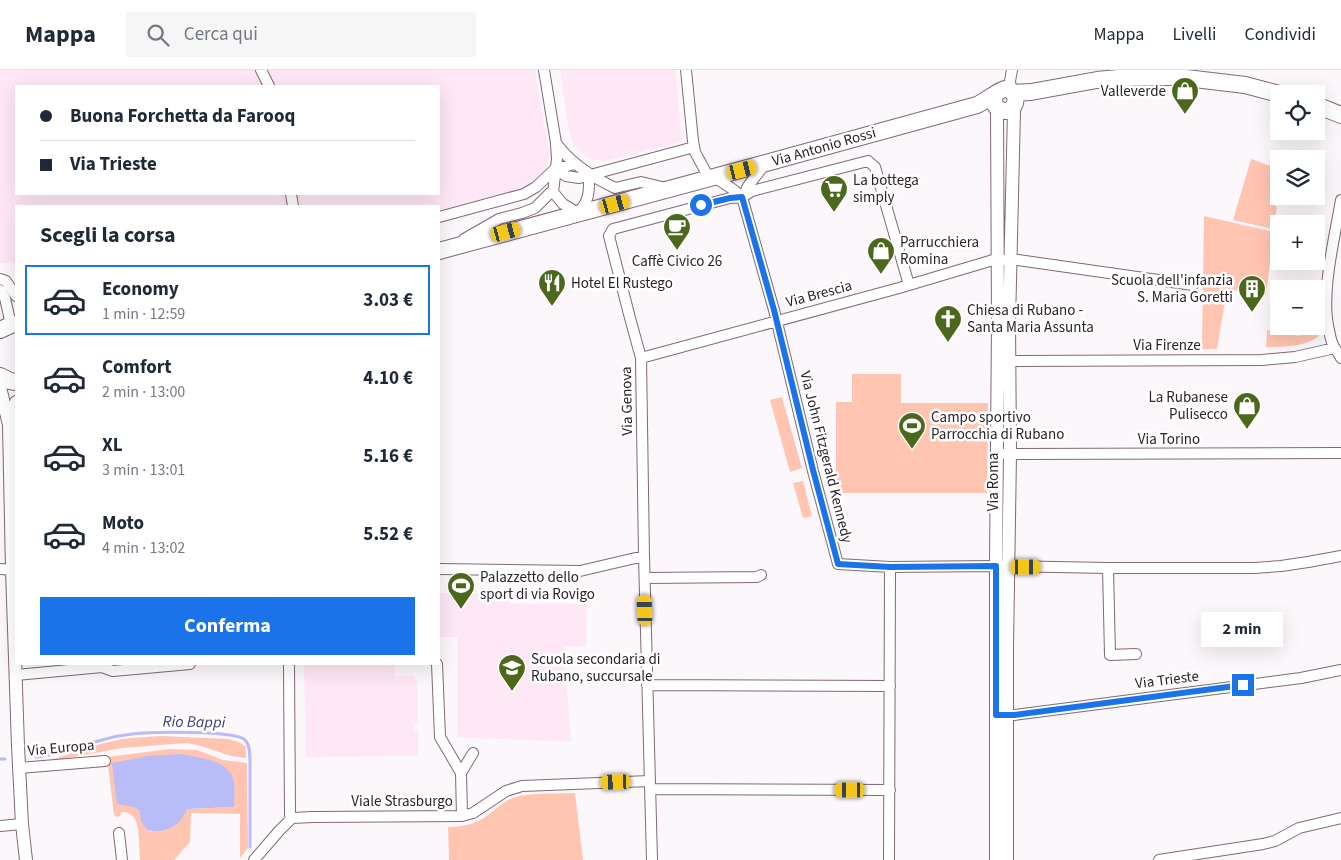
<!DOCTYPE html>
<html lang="it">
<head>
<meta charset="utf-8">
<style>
	body { margin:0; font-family:"Source Sans 3",sans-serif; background:#f6f6f7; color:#1f2937; height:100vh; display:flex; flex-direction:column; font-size:19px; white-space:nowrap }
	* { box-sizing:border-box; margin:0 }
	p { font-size:16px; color:#747a83 }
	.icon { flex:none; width:28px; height:28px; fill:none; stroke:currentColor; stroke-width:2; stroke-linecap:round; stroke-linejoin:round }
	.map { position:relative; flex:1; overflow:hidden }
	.drawer { position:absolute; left:15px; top:135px; width:425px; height:460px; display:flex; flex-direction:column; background:#fff; border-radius:0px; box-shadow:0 5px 20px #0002 }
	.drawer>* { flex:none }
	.hud { position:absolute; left:15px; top:15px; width:425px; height:110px; border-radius:0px; box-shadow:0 5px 20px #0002; display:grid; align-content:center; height:110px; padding:0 25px; background:#fff }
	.buttons { position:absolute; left:1270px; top:15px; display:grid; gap:10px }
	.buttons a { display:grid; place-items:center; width:55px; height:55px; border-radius:0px; background:#fff; box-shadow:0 5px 20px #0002; font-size:25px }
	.end { position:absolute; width:22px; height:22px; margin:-11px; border:6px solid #1a73e8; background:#fff; box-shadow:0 0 0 2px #fff }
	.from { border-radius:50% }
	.bubble { position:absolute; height:35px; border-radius:0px; background:#fff; box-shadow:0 5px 20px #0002; font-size:16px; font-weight:700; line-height:35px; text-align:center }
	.car { position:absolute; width:15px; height:30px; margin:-15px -8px; border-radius:6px; box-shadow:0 0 4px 1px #0007; background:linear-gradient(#f5c518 24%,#345 0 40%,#f5c518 0 76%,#345 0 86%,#f5c518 0) }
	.hud b { display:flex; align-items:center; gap:18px; height:48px; font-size:19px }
	.hud b+b { border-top:1px solid #e0e1e3 }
	.hud i { width:12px; height:12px; background:#1f2937 }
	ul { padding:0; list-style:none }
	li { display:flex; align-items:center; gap:15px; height:70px; margin:0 10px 8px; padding:0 15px; border:2px solid transparent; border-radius:0px }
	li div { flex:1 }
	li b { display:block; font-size:19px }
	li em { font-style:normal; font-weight:700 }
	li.selected { border-color:#1a73e8 }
	li>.icon { width:45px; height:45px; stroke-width:1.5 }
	h2 { padding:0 25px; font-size:22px; line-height:60px }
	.action { display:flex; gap:10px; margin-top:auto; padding:10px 25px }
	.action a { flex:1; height:58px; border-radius:0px; background:#1a73e8; color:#fff; font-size:20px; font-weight:700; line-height:58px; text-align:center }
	header { display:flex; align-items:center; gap:30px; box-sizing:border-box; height:70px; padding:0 25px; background:#fff; border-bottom:1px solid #e0e1e3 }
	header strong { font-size:24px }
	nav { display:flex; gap:28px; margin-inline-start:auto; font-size:18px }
	.search { width:350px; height:45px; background:#f6f6f7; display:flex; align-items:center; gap:12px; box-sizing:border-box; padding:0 18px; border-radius:0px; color:#747a83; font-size:19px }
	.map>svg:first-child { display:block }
	.built { fill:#fee8f5; fill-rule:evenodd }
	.green { fill:#ffc5b1; fill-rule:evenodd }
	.water { fill:#b8bcf7 }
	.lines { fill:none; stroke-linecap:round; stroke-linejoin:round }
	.stream { stroke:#b8bcf7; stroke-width:3 }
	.minor-casing { stroke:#816978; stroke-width:12 }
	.tertiary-casing { stroke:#816978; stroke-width:14 }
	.primary-casing { stroke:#816978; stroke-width:18 }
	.minor { stroke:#fff; stroke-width:10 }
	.tertiary { stroke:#fff; stroke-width:12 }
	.primary { stroke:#fff; stroke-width:16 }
	.route { stroke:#1a73e8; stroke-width:6 }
	.labels { text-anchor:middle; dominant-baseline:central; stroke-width:5; stroke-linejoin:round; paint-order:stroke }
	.poi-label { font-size:15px; fill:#2d2329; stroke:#fff; text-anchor:start }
	.street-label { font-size:15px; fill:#2d2329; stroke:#fff }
	.water-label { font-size:16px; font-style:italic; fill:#3c3a7f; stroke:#fff }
</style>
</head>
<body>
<header>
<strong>Mappa</strong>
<div class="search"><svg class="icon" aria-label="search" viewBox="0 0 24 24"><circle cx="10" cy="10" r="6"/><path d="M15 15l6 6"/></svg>Cerca qui</div>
<nav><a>Mappa</a><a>Livelli</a><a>Condividi</a></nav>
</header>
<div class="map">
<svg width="1341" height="790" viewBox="0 0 1341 790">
	<rect width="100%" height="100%" fill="#fcf7fa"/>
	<path class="built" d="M0,0H535L544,56L550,84L545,104L523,119L439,140V136H16V197L12,193H0ZM16,16H439V124H16Z
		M560,0H675L682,72L605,91L589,89L574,76L569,61Z
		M485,520H509V534H587L586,576L564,577L571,672L457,667L458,567H439V523H485Z
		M304,594H395V606H414L417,611L418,652L414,653V660H418V686L306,687Z"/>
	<path class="green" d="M1251,89L1279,99V115L1271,133L1277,137L1273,159L1233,150Z
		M1204,146L1274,162L1266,225L1227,219L1217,279H1202Z
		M1302,256L1320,259L1318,267C1303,277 1283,277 1266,277L1267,260L1300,266Z
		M852,304H901V333H988L987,423H836V332H884H852Z
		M782,327L802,398L790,402L770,330Z
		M803,411L812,446L803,448L793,413Z
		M161,666L228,669L239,672L246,677V688L231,686L201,676L187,673L122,678L46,692C73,682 101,672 130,668C140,667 151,667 161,666Z
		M170,679L197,680L223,690L247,693L248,778L240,788V744L191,743L190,772L174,790H140C139,780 140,758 135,749C132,744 127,742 122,742L120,746L117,747L114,745L107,687ZM135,737H234L187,739C175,752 168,766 149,761L140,741Z
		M575,723L583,790H449L448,757C462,757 477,754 488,745C495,740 502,733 510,729C526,722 557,724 575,723Z"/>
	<path class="water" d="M182,684C199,688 232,690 234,713C235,721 234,729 234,737L187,739C185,742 183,747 181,750C172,760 150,769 142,753C140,750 140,745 140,741L134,737L117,734L112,693L148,686Z"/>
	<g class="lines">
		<path class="stream" d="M36,687C59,685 80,675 102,670C112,667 122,665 132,664C149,662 236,660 245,670C250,675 250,685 250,692V777
			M0,689H5"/>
		<defs>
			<path id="minor" d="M261,0L269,16
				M544,0L556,73C571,94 592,107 615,118L641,112L666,118
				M686,0L693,71L695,82L709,108
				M1011,22L1010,11L1012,0
				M555,99L566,106L579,108L694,77
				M714,107L734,120L742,127L774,240L813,401L838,494L890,497L996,496L1108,498H1254L1281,496L1308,492L1341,486
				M553,122L563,134L578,143C590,129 589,123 589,105
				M291,124L293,136
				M743,127L748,116L766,93
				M1341,130C1335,166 1320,225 1329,260C1330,266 1332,274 1335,279C1338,282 1339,284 1341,288
				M439,147L524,124L536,117L555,99L575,94
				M464,169L499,149L522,143L535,138L551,122H553L557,89L556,74
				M0,209L6,211L16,226
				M0,220L5,228L11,255
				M641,288L899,218L993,190H1018L1193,215
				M1002,291L1262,290L1295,287L1335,278
				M1004,384L1341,383
				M1108,498L1110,585L1136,584
				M0,499L16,500
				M439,499L580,501L644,486
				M645,508L757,507L761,505
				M289,594L290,745L292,748
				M437,594L440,667L461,703L462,746
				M16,605L102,597L113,601L190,594
				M647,615L890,616
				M1000,645H1014L1301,608L1341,600
				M19,698L105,691
				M461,703L473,683
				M651,719L890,720
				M0,756L22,754
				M119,763L122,790
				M254,790L279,761L292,748L313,747L462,746L473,743L506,721L522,716L650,711
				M652,790L644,486L641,288L630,248L609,166L613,159L730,128L742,127L752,121L868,91L875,97L909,215
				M889,790L890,497
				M1159,790L1263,774L1275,771L1299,758L1341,748"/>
			<path id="tertiary" d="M0,317L9,355L12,500L18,676L22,754L26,790
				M9,355L16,332
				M996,790V496L998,253L997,38
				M1007,790V578L1010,384L1009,253L1014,41L1015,35"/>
			<path id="primary" d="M1013,23L1031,22L1097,10L1118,8L1158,7H1178L1245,15L1279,24
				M1316,35L1341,45
				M439,181L766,93L977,35C984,32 1001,19 1005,19C1018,19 1019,36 1008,41C997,42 992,34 995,25
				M0,260L11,255L16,254
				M0,306L10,311L16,312"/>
		</defs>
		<use href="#minor" class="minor-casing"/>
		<use href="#tertiary" class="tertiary-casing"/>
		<use href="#primary" class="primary-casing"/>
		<use href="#minor" class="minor"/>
		<use href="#tertiary" class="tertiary"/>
		<use href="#primary" class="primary"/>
	</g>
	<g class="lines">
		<path class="route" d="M701,135L730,128L742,127L774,240L813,400L838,494L890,497L996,496V645H1014L1243,615"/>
	</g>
	<defs>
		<symbol id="shop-pin" viewBox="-11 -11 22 30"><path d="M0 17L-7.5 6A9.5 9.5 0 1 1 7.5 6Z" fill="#4b681d" stroke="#fff"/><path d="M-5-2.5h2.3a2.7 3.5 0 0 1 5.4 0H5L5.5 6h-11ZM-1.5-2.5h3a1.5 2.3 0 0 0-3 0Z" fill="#fff"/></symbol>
		<symbol id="supermarket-pin" viewBox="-11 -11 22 30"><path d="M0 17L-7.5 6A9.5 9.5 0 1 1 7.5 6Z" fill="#4b681d" stroke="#fff"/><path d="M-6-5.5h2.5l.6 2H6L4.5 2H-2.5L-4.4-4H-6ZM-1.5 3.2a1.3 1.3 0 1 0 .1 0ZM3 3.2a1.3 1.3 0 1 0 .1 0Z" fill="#fff"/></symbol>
		<symbol id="cafe-pin" viewBox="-11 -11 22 30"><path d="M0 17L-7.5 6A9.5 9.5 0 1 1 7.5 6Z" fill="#4b681d" stroke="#fff"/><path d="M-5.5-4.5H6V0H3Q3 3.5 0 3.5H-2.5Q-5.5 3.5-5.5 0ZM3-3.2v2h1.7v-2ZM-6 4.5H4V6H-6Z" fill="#fff"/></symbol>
		<symbol id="restaurant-pin" viewBox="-11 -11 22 30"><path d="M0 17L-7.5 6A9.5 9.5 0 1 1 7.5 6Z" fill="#4b681d" stroke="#fff"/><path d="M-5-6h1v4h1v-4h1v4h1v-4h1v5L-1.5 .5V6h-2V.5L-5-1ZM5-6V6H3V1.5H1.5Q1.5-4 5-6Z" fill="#fff"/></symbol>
		<symbol id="building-pin" viewBox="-11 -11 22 30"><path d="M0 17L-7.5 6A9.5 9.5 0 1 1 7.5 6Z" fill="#4b681d" stroke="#fff"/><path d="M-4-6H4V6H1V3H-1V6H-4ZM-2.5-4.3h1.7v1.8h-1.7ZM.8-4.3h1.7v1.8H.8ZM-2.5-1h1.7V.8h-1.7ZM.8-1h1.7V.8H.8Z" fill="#fff"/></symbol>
		<symbol id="church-pin" viewBox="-11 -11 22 30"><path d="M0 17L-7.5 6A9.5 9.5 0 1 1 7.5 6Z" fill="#4b681d" stroke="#fff"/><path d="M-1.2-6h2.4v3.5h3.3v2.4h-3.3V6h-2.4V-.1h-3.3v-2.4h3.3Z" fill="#fff"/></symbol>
		<symbol id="stadium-pin" viewBox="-11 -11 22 30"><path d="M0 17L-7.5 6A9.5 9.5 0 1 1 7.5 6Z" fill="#4b681d" stroke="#fff"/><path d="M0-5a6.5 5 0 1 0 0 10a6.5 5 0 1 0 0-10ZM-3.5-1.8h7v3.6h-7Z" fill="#fff"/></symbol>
		<symbol id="school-pin" viewBox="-11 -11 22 30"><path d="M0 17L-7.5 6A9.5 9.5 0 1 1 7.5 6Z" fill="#4b681d" stroke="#fff"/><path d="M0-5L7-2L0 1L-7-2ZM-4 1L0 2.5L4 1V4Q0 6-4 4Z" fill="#fff"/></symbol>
	</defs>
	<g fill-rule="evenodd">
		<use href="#shop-pin" x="1169" y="5" width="32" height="43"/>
		<use href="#supermarket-pin" x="818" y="103" width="32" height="43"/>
		<use href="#cafe-pin" x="661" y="141" width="32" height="43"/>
		<use href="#shop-pin" x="865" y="165" width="32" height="43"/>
		<use href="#restaurant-pin" x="536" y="197" width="32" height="43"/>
		<use href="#building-pin" x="1236" y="203" width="32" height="43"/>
		<use href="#church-pin" x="932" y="233" width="32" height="43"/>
		<use href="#shop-pin" x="1231" y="320" width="32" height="43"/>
		<use href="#stadium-pin" x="896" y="340" width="32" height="43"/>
		<use href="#stadium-pin" x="445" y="500" width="32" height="43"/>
		<use href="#school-pin" x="496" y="582" width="32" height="43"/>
	</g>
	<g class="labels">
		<g class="poi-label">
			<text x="1166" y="21" text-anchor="end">Valleverde</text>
			<text x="853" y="110">La bottega<tspan x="853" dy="17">simply</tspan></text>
			<text x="900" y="172">Parrucchiera<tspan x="900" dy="17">Romina</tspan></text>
			<text x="677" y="191" text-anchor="middle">Caffè Civico 26</text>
			<text x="1233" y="210" text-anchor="end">Scuola dell'infanzia<tspan x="1233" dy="17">S. Maria Goretti</tspan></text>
			<text x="571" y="213">Hotel El Rustego</text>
			<text x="967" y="240">Chiesa di Rubano -<tspan x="967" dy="17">Santa Maria Assunta</tspan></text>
			<text x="1228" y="327" text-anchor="end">La Rubanese<tspan x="1228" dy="17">Pulisecco</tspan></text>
			<text x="931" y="347">Campo sportivo<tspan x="931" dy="17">Parrocchia di Rubano</tspan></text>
			<text x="480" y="507">Palazzetto dello<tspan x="480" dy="17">sport di via Rovigo</tspan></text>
			<text x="531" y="589">Scuola secondaria di<tspan x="531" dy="17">Rubano, succursale</tspan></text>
		</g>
		<g class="street-label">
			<text transform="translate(824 77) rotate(-16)">Via Antonio Rossi</text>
			<text transform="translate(819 224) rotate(-15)">Via Brescia</text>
			<text x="1167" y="275">Via Firenze</text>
			<text transform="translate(627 331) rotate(-91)">Via Genova</text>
			<text x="1169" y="369">Via Torino</text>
			<text transform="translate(826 387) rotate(76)">Via John Fitzgerald Kennedy</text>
			<text transform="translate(993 412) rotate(-90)">Via Roma</text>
			<text transform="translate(1167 610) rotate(-7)">Via Trieste</text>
			<text transform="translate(61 678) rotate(-5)">Via Europa</text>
			<text x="402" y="731">Viale Strasburgo</text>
		</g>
		<g class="water-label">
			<text transform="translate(194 652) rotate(1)">Rio Bappi</text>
		</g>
	</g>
</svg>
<div class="buttons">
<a><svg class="icon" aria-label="locate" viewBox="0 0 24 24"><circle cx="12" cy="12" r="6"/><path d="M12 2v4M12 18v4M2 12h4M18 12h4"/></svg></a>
<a><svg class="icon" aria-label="layers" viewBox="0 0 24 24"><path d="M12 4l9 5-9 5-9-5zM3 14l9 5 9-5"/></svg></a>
<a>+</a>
<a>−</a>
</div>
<i class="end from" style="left:701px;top:135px"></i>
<i class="end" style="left:1243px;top:615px"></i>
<div class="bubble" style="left:1201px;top:542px;width:82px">2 min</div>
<i class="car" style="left:742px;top:100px;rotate:76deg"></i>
<i class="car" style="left:615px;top:134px;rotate:75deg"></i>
<i class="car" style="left:506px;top:162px;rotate:75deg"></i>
<i class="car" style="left:1026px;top:497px;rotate:90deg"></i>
<i class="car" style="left:645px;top:540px;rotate:358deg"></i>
<i class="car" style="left:616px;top:712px;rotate:268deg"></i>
<i class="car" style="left:850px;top:720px;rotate:270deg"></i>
<div class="hud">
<b><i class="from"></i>Buona Forchetta da Farooq</b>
<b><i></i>Via Trieste</b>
</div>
<section class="drawer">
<h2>Scegli la corsa</h2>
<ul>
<li class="selected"><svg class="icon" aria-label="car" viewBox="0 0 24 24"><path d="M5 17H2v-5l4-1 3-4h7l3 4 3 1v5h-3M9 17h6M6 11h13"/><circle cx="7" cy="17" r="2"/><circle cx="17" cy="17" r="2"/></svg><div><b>Economy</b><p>1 min · 12:59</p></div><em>3.03 €</em></li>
<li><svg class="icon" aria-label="car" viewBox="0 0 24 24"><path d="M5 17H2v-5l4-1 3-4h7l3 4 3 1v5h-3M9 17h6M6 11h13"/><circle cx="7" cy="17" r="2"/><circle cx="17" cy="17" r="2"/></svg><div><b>Comfort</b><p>2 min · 13:00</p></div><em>4.10 €</em></li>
<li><svg class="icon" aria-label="car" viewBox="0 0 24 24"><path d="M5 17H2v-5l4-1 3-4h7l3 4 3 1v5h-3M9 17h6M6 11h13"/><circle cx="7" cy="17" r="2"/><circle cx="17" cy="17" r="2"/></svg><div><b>XL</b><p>3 min · 13:01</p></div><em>5.16 €</em></li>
<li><svg class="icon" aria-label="car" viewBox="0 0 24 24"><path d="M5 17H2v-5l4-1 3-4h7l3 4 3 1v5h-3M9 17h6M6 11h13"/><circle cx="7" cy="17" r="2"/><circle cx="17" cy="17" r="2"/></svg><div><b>Moto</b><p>4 min · 13:02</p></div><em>5.52 €</em></li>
</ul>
<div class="action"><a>Conferma</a></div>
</section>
</div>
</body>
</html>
